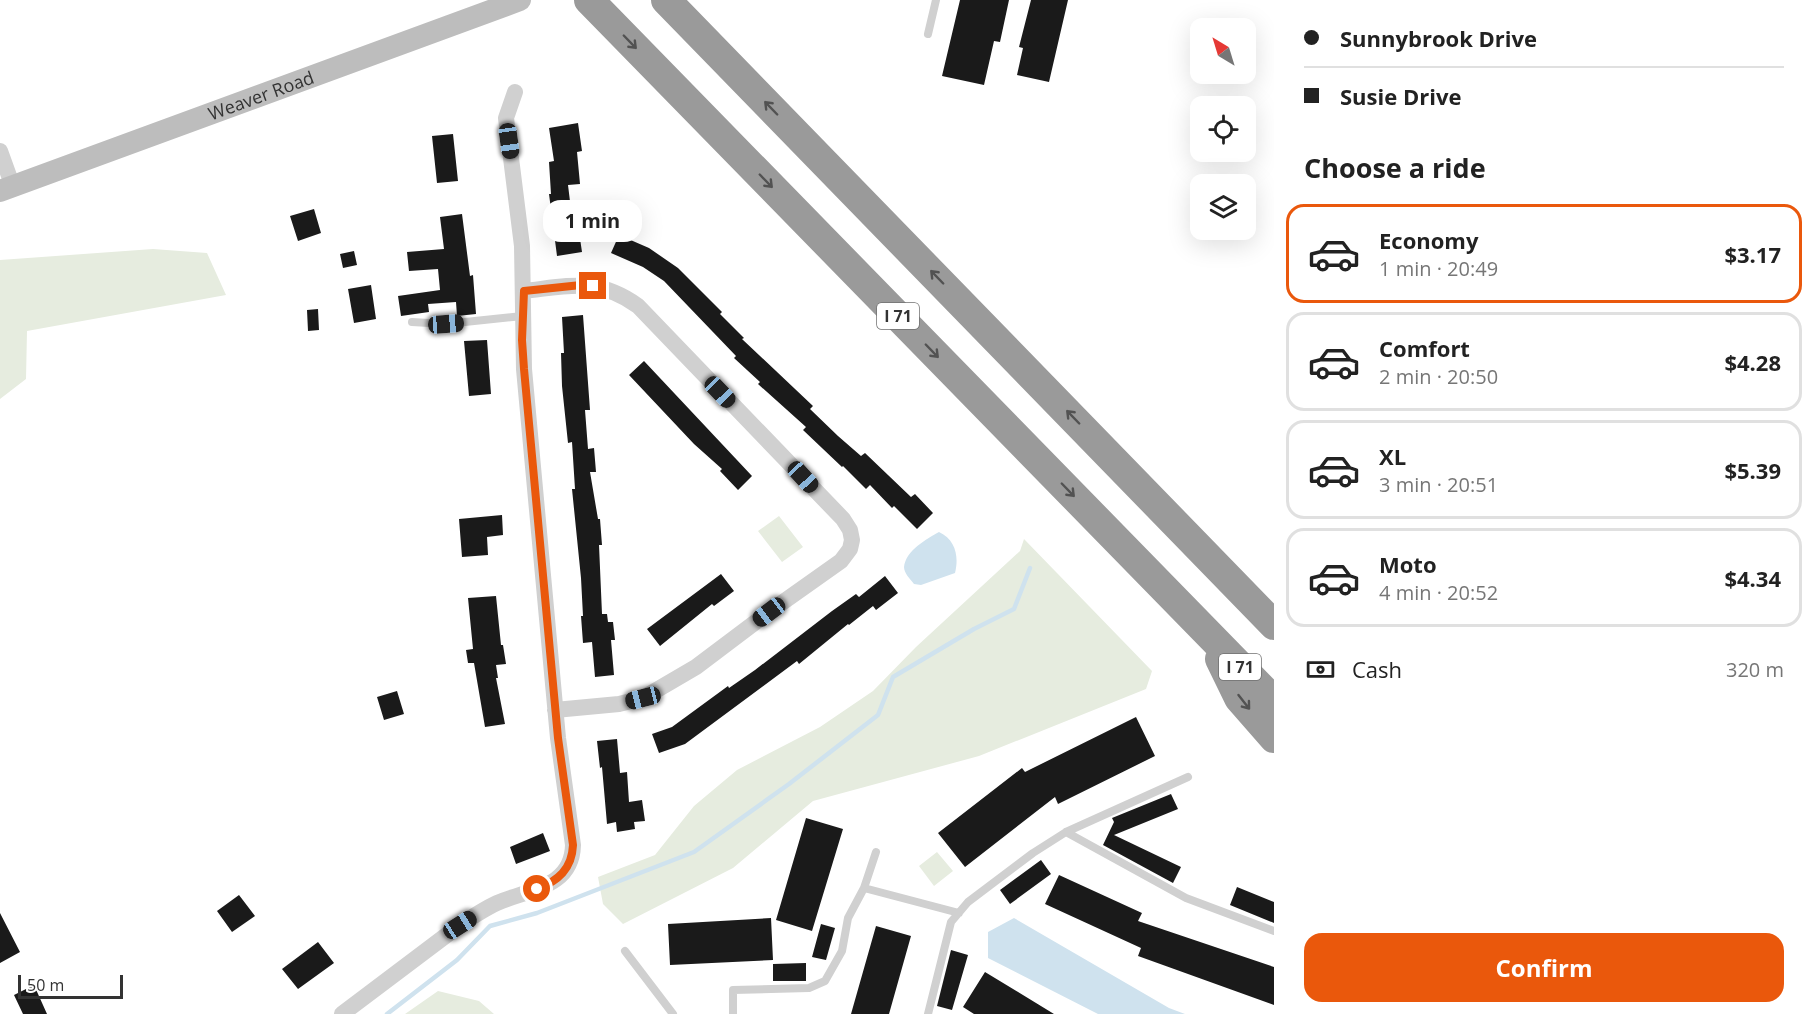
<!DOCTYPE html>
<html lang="en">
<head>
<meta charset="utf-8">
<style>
	body { margin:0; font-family:"Open Sans",sans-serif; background:#f6f6f6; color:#222; height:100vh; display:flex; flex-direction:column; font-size:22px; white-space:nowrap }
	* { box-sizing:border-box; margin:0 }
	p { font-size:20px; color:#767676 }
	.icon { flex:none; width:33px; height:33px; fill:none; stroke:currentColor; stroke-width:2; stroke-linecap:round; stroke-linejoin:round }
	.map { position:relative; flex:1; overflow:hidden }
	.panel { display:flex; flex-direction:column; background:#fff; width:540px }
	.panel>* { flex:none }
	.guide { display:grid; align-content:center; height:132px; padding:0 30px; background:#fff }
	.needle { width:39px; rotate:322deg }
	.tools { position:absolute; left:1190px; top:18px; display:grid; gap:12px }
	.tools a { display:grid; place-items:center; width:66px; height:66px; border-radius:12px; background:#fff; box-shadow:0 6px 24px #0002; font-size:30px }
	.scale { position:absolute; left:18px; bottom:15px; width:105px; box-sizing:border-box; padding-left:6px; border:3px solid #333; border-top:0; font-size:16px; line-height:21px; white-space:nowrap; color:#333; -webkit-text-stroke:4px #fff; paint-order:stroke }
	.end { position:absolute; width:27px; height:27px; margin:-14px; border:8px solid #ea580c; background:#fff; box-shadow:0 0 0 3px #fff }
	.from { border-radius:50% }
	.bubble { position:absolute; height:42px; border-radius:18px; background:#fff; box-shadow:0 6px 24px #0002; font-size:20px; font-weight:700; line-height:42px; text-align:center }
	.car { position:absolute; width:18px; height:36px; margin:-18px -9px; border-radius:8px; box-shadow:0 0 4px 2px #0007; background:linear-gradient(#222 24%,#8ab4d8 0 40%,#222 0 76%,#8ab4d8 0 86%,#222 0) }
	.guide b { display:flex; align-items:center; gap:21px; height:57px; font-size:22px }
	.guide b+b { border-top:2px solid #e0e0e0 }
	.guide i { width:15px; height:15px; background:#222 }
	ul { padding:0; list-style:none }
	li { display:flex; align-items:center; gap:18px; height:99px; margin:0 12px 9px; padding:0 18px; border:3px solid #e0e0e0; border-radius:18px }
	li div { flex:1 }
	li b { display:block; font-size:22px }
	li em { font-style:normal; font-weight:700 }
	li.active { border-color:#ea580c }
	li>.icon { width:54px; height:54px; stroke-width:1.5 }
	h2 { padding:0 30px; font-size:27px; line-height:72px }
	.pay { display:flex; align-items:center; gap:15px; height:66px; padding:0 30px; font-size:22px }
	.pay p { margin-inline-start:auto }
	.primary-button { display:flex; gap:12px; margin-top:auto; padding:12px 30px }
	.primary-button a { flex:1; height:69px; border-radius:18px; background:#ea580c; color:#fff; font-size:24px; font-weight:700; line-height:69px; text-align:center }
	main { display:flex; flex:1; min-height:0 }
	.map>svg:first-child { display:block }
	.green { fill:#e6ecdf }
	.water { fill:#cfe2ee }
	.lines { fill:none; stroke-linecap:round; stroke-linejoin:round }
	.stream { stroke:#cfe2ee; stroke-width:4.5 }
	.building { fill:#1a1a1a }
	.service { stroke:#d0d0d0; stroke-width:8 }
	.minor { stroke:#d0d0d0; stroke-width:16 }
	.secondary { stroke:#bdbdbd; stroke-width:22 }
	.motorway { stroke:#9a9a9a; stroke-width:30 }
	.oneway { stroke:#525252 }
	.route { stroke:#ea580c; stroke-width:8 }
	.labels { text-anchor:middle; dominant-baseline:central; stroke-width:6; stroke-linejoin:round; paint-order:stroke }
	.shield { fill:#fff; stroke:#707070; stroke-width:1.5 }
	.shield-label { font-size:16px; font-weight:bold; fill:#333 }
	.street-label { font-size:18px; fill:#333; stroke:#fff }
</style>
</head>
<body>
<main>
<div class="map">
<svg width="1274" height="1014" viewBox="0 0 1274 1014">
	<rect width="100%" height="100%" fill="#fff"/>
	<path class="green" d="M153,249L207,253L226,295L27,331L26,379L0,399V260Z
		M779,516L803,547L782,562L758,531Z
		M1024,539L1152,671L1146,689L979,756L813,801L733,868L623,924L603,904L598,877L655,855L694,806L737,770L820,727L873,691L916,647L1020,551Z
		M937,852L953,871L934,886L919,866Z
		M438,991L479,1001L494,1014H405Z"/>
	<path class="water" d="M939,532C956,540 959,557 955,573L921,585L914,584C910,579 904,573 904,567C906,550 927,539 939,532Z
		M1014,918L1169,1008L1185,1014H1098L988,958V932Z"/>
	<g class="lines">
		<path class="stream" d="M387,1014L457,960L490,926L537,913L694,852L789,784L878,715L893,677L974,629L1014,609L1030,568"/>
	</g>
	<path class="building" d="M960,0H1009L1000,42L994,41L984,85L942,76Z
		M1031,0H1068L1049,82L1017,75L1023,48L1019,47Z
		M578,123L582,151L577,152L580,184L568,185L573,226L578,225L582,252L557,256L549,194H551L549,162L554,161L549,128Z
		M453,134L458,181L437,183L432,136Z
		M314,209L321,233L298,241L290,216Z
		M462,214L470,276L473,275L476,314L457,316L456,302L428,304L429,312L401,316L398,296L440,290L438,269L409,271L407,252L444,249L440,217Z
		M619,235L649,248L678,268L722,312L720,314L744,338L742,339L813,406L810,409L838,436L861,456L865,453L911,497L915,494L933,513L917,529L894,506L892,508L870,485L866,489L843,466L842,467L803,430L806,427L758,384L760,382L734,358L736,356L664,281L643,267L611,253Z
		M354,251L357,265L343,268L340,254Z
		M371,285L376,319L354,323L348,289Z
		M318,309L319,330L308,331L307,310Z
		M583,315L590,410H585L588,449L594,448L596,472H590L598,519H600L602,545H599L602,614H607L608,622H613L615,640H611L614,675L595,677L592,642L583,643L581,616H583L581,578L572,489H575L572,442L568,443L562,386L561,353H564L562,317Z
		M487,340L491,394L469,396L464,341Z
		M644,361L752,476L738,490L720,471L722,469L694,444L629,375Z
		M502,515L503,535L487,537L488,555L462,557L459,519Z
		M721,574L734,591L714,606L712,604L660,646L647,629Z
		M885,576L898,593L876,610L873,606L849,625L848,624L799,664L797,661L685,744L659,753L652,734L672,727L728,686L729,688L755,670L832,611L856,594L859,597Z
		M496,596L501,645H503L506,664L496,665L498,678H496L505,724L485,727L474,663H468L466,650L473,649L468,598Z
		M397,691L404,714L384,720L377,697Z
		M1136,717L1155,756L1058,804L1055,797L965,867L938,833L1022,768L1025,772Z
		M617,739L620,773L627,772L629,802L642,800L645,821L634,822L635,829L617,832L616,822L607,824L602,767L600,768L597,741Z
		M1171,794L1178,809L1114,835L1181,867L1173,883L1103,845L1114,822L1112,818Z
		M806,818L843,829L812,931L776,920Z
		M543,833L550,851L516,864L510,847Z
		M1041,860L1051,874L1010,904L1000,890Z
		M1059,875L1142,913L1138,921L1274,967V1005L1138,956L1141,948L1045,904Z
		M1237,887L1274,902V923L1230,905Z
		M239,895L255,916L232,932L217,911Z
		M0,913L20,952L0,963Z
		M771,918L773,960L670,965L668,924Z
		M821,924L835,928L826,960L812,957Z
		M876,926L911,936L889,1014H851Z
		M318,942L334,963L298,989L282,969Z
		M951,950L968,955L952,1010L937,1006Z
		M806,963V981H773V964Z
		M985,972L1054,1014H974L963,1007Z
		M34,985L47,1014H23L14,995Z"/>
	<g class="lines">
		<path class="service" d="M928,34L936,0
			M412,322L446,324L523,316
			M1066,832L1186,898L1274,931
			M864,888L959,913
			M625,951L673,1014
			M733,1014V990L809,988L825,981L842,951L848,918L864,888L876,852
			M928,1014L951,922L968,902L1033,853L1066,832L1188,777"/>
		<path class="minor" d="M0,151L13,187
			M524,291C569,286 598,277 638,306L843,519L850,530L852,540L850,549L841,561L769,612L696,667L643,698L619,704L555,710
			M342,1014L460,925C472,917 484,909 497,903C529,889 572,888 573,845L558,738L524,369L522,246L506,118L515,92"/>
		<path class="secondary" id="s1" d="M0,191L520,0"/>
		<path class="motorway" d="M589,0L1274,701
			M666,0L1274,625
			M1220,659L1239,698L1274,738"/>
	</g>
	<defs><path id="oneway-shaft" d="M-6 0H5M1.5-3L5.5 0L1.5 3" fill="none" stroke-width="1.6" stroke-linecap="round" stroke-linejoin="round" transform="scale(1.5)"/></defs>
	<g class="oneway">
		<use href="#oneway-shaft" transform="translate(630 42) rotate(46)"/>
		<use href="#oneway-shaft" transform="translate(771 108) rotate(-134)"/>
		<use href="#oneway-shaft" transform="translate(766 181) rotate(46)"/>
		<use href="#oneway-shaft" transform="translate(937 277) rotate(-134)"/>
		<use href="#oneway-shaft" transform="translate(932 351) rotate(46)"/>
		<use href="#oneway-shaft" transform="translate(1073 417) rotate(-134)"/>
		<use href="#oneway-shaft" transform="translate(1068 490) rotate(46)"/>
		<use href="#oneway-shaft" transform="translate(1244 702) rotate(52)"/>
	</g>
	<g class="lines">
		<path class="route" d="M537,889C558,881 572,869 573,845L558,738L524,369L522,340L524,291L581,285L593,286"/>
	</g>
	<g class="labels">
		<g class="shield">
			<rect x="877" y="303" width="42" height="26" rx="4.5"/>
			<rect x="1219" y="654" width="42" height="26" rx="4.5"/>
		</g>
		<g class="shield-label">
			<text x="898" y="316">I 71</text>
			<text x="1240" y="667">I 71</text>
		</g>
		<g class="street-label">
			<text stroke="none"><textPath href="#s1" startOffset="278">Weaver Road</textPath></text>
		</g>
	</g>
</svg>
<div class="tools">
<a><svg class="needle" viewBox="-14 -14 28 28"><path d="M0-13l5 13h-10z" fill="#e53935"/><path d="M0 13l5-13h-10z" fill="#767676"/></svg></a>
<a><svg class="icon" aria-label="locate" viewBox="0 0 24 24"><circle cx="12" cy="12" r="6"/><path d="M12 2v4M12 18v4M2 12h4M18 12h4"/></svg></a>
<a><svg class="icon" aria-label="layers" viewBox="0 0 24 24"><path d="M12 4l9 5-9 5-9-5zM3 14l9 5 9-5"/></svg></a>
</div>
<div class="scale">50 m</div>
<i class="end from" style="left:537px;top:889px"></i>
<i class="end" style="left:593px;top:286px"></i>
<div class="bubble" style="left:543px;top:200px;width:99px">1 min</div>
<i class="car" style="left:509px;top:141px;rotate:172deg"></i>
<i class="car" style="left:446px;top:324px;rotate:86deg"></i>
<i class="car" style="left:720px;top:392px;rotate:136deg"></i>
<i class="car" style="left:803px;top:477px;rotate:137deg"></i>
<i class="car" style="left:769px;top:612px;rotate:233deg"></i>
<i class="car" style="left:643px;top:698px;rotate:256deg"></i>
<i class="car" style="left:460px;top:925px;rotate:58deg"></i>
</div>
<section class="panel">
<div class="guide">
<b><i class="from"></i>Sunnybrook Drive</b>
<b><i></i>Susie Drive</b>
</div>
<h2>Choose a ride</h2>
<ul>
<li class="active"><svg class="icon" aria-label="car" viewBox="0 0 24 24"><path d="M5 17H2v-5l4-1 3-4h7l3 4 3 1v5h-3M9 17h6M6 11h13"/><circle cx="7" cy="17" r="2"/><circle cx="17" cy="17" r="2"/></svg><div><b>Economy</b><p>1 min · 20:49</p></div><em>$3.17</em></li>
<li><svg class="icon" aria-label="car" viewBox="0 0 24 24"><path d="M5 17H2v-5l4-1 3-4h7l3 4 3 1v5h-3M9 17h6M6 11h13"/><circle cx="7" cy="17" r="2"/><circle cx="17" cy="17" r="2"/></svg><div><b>Comfort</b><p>2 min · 20:50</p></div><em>$4.28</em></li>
<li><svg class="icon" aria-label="car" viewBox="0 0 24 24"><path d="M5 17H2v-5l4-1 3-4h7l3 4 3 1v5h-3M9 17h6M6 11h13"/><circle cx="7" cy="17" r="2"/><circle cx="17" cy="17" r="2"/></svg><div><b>XL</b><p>3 min · 20:51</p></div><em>$5.39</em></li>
<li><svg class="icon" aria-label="car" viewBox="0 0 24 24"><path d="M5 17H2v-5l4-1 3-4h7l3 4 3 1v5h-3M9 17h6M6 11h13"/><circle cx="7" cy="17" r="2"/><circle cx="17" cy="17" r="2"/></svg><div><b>Moto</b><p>4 min · 20:52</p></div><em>$4.34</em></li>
</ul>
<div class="pay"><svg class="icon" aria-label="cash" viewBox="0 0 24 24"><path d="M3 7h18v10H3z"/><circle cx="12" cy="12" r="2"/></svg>Cash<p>320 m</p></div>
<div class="primary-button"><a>Confirm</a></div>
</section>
</main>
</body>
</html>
